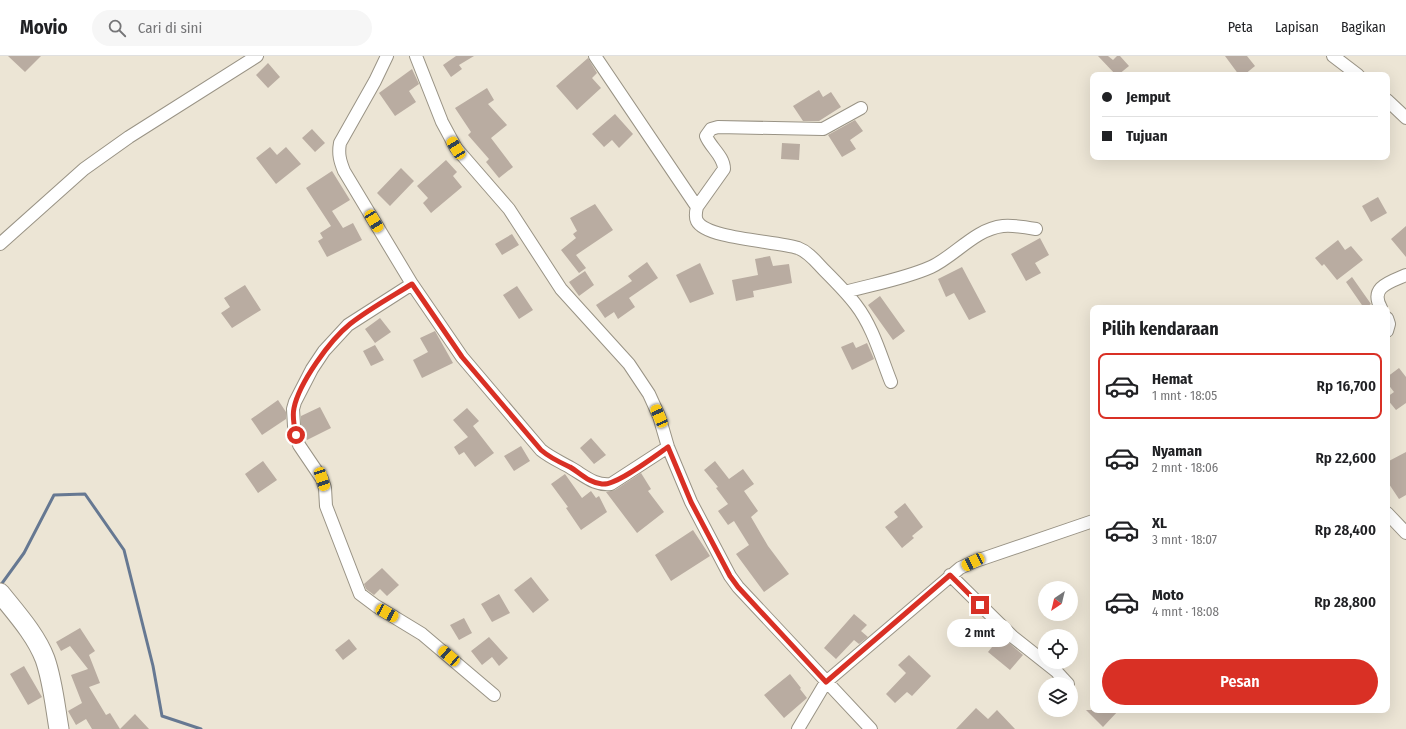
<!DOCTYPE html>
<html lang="id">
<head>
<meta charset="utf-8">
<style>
	body { margin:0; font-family:"Fira Sans Condensed",sans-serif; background:#f6f6f6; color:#202124; height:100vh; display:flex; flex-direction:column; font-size:15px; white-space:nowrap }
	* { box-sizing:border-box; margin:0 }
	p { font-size:13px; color:#757577 }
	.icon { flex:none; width:22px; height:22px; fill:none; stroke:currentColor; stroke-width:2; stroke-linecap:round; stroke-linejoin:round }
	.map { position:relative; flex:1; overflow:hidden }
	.drawer { position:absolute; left:1090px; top:249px; width:300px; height:408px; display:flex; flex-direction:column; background:#fff; border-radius:8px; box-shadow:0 4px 16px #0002 }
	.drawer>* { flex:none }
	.banner { position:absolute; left:1090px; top:16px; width:300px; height:88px; border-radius:8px; box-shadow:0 4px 16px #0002; display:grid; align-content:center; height:88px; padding:0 12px; background:#fff }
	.needle { width:26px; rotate:215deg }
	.controls { position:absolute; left:1038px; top:525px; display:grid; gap:8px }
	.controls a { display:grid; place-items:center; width:40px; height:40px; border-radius:50%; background:#fff; box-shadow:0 4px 16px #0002; font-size:20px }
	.end { position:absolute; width:18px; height:18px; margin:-9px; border:5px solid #d93025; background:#fff; box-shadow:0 0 0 2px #fff }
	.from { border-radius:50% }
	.bubble { position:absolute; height:28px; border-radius:14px; background:#fff; box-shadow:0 4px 16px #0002; font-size:13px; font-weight:600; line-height:28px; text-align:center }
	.car { position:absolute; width:12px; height:24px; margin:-12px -6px; border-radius:5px; box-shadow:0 0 3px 1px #0007; background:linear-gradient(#f5c518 24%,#345 0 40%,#f5c518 0 76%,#345 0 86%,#f5c518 0) }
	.banner b { display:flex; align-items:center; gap:14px; height:38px; font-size:15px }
	.banner b+b { border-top:1px solid #e0e0e0 }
	.banner i { width:10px; height:10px; background:#202124 }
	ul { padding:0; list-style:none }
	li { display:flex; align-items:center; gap:12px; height:66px; margin:0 8px 6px; padding:0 4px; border:2px solid transparent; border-radius:8px }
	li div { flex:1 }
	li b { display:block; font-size:15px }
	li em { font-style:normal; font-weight:600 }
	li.active { border-color:#d93025 }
	li>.icon { width:36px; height:36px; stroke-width:1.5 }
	h2 { padding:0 12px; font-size:18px; line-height:48px }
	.primary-button { display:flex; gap:8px; margin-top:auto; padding:8px 12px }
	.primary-button a { flex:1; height:46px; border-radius:24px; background:#d93025; color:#fff; font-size:16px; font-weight:600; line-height:46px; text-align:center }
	header { display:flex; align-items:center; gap:24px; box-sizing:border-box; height:56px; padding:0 20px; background:#fff; border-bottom:1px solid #e0e0e0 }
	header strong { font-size:19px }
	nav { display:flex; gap:22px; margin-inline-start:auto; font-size:14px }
	.search { width:280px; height:36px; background:#f6f6f6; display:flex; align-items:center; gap:10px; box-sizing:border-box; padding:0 14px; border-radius:22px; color:#757577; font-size:15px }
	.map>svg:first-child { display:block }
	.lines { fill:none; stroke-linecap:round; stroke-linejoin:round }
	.stream { stroke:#667892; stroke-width:3 }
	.building { fill:#b9aca1 }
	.minor-casing { stroke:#999385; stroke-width:14 }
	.trunk-casing { stroke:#999385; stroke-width:21 }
	.minor { stroke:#fff; stroke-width:12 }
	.trunk { stroke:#fff; stroke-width:19 }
	.route { stroke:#d93025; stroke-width:5 }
</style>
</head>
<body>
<header>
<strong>Movio</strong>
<div class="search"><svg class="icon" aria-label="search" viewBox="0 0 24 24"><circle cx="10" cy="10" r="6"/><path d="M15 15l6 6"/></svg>Cari di sini</div>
<nav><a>Peta</a><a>Lapisan</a><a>Bagikan</a></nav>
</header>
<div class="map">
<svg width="1406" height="673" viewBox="0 0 1406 673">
	<rect width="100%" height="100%" fill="#ece5d5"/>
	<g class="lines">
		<path class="stream" d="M0,530L24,497L54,439L85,438L124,494L153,610L162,660L201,673"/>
	</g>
	<path class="building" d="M8,0H41L25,16Z
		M456,0H474L459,9L462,13L451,21L443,9Z
		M1098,0H1108L1113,4L1117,0H1120L1129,10L1118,19H1116Z
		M1225,0H1247L1255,10L1244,19H1239Z
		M588,2L597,17L592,22L601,32L577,54L556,30Z
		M268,7L280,21L268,32L256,19Z
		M412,13L419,28L409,35L416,46L395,60L379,37Z
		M487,32L494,44L488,48L507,69L491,82L513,111L499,122L486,106L489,103L468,79L471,76L455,52Z
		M819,34L823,41L831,36L841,51L819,65H803L793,50Z
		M615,58L633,78L619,92L612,84L604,91L592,78Z
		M855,64L863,75L850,84L856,93L842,101L828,79Z
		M312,73L325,87L315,96L302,82Z
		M782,87L800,88L799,104L781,103Z
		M270,91L277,99L286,91L301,108L276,128L256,102Z
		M446,104L457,116L453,120L462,131L431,157L423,147L428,142L417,130Z
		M401,112L414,125L390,150L377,137Z
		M332,115L350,144L332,155L343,172L353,167L362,184L327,201L318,185L323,182L320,177L331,170L306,132Z
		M1378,141L1387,157L1371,166L1362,150Z
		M595,148L613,174L576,199L586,212L579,217L561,194L576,182L573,178L577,175L570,162Z
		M1406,170V201L1391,183Z
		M512,178L519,189L502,199L495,188Z
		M1040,182L1049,199L1035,207L1041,217L1026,225L1011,198Z
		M1338,184L1345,194L1351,190L1363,204L1337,224L1324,208L1322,210L1315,202Z
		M770,200L773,210L789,208L792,227L753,235L754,241L736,245L732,224L758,219L755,203Z
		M647,206L658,222L629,242L635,251L618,263L614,256L605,262L596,249L632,225L628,220Z
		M700,207L714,238L690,247L676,219Z
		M962,211L986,256L969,264L954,237L946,241L938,223Z
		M585,215L594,229L579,240L569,226Z
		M1352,221L1371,248L1365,252H1364L1346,226Z
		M245,229L261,254L232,272L221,257L230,251L224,242Z
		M517,230L533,254L519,263L503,239Z
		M880,240L905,275L893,284L868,249Z
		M380,262L391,276L375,287L365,273Z
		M435,275L453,307L422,322L413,304L428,296L420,282Z
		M853,286L856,292L867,287L874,303L852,314L841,291Z
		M375,289L384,304L371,310L363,295Z
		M1399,312L1406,321V347L1396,354L1387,343V341L1394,336L1387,327V321Z
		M278,344L286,356V363L262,379L251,363Z
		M320,351L331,372L307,384L301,369V360Z
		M467,352L479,365L473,370L494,397L475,411L464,396L459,399L454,391L468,381L453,364Z
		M591,382L606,399L594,408L580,392Z
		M521,390L530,405L514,415L504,400Z
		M1406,396V439L1399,443L1387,425V406Z
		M263,405L277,424L258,437L245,418Z
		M715,405L729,423L743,413L754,428L744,435L758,455L751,461L768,490L789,518L764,536L736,498L749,489L734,465L728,469L718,455L728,448L716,432L718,431L704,414Z
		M641,417L651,433L648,435L664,456L637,477L606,436L615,434Z
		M565,418L582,442L591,435L596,442L599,440L607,456L581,474L566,452L568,451L551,428Z
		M905,447L923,471L912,480L914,482L902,492L885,471L898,461L894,456Z
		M693,474L710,500L671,525L655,499Z
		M382,512L399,529L387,540L380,533L374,539L366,533L364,528Z
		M531,521L549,544L533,557L514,534Z
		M499,538L510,557L492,566L481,548Z
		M854,558L867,569L861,575L868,581L859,588L854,584L836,603L824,592Z
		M464,562L472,577L459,584L450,569Z
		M80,572L95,595L89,599L100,627L89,631L106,659L110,657L120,673H92L86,663L76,669L68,655L82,647L71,619L88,613L70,590L61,595L56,586Z
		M1001,580L1023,599L1010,614L988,596Z
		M489,581L508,602L499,610L492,601L482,609L471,595Z
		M349,583L357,593L343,604L335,594Z
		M909,599L931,620L912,640L907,636L895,647L886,638L906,617L898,609Z
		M24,610L42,641L28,649L10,618Z
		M790,618L801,632L800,633L807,642L784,662L764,639Z
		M976,652L988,663L997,654L1015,673H956Z
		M1086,654H1119L1103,671Z
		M135,658L149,673H120Z"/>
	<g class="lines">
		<defs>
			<path id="minor" d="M387,0L375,25L340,87C338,98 340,105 344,115L412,228L462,301L541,394C551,402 561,406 571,412C585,420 595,430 611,428L668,391
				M416,0L442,66L456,92L509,153L561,233L629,308L649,338L659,360L668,391L691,446L730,520L738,531L871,673
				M595,0L697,151
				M1333,0L1358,19
				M1387,44L1406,62
				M861,52L823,73L718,71L711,73L706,80C710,91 724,100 724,113L697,151C696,155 695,161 697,165C706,183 777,185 798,192C809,196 817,207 825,215C836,226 847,237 856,249C873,271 881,301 891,326
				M0,188L84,113L129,81L257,0
				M412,228L348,269L324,295L312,313L295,346L293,353L294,370L299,389L322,423L325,432L326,450L360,538L376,550L422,578L494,639
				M845,236C874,228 904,223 931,211C955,200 975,173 1003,170C1014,169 1025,171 1036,173
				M1381,252C1369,231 1390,226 1406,219
				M1387,262L1389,268L1387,275
				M1387,457L1406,477
				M950,519L1013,581L1056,615L1068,628
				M798,673L826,626L960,512L973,506L1093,465"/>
			<path id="trunk" d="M0,537C16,557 36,579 45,603C53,626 55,650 59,673"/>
		</defs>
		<use href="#minor" class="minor-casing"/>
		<use href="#trunk" class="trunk-casing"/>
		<use href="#minor" class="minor"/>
		<use href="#trunk" class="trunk"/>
	</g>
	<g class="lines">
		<path class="route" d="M296,379C294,370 292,361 294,352C299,327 330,284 350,268C369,253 391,241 412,228L462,301L541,394C550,402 559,406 570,411C580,417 589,427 602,428C616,430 655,400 668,391L691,446L730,520L738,531L826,626L950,519L980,549"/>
	</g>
</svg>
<div class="controls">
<a><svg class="needle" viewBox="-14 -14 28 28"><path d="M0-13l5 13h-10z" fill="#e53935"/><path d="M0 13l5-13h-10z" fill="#757577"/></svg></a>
<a><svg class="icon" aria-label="locate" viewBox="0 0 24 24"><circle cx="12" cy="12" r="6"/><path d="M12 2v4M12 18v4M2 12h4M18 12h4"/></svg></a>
<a><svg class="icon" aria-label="layers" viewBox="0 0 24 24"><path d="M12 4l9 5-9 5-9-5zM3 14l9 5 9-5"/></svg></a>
</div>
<i class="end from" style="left:296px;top:379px"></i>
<i class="end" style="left:980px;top:549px"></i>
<div class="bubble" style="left:947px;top:563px;width:66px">2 mnt</div>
<i class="car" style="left:456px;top:92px;rotate:329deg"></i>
<i class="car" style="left:374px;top:165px;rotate:149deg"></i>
<i class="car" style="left:659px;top:360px;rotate:336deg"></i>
<i class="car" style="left:322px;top:423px;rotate:162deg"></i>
<i class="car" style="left:973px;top:506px;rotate:243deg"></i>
<i class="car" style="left:387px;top:557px;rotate:119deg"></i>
<i class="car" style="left:449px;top:600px;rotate:311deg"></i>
<div class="banner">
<b><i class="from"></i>Jemput</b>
<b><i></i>Tujuan</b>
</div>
<section class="drawer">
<h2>Pilih kendaraan</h2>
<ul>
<li class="active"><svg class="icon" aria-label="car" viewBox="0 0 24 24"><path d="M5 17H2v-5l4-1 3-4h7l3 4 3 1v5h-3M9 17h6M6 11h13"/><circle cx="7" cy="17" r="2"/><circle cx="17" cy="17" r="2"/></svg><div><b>Hemat</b><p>1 mnt · 18:05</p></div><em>Rp 16,700</em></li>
<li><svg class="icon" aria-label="car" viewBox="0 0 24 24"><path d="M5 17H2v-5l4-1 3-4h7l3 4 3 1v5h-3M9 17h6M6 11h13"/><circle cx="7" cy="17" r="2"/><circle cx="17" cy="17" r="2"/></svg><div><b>Nyaman</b><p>2 mnt · 18:06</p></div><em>Rp 22,600</em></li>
<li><svg class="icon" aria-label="car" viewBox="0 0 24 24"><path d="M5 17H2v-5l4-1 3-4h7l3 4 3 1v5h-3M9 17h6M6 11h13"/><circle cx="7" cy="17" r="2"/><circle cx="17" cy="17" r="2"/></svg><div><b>XL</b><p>3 mnt · 18:07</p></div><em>Rp 28,400</em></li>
<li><svg class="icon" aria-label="car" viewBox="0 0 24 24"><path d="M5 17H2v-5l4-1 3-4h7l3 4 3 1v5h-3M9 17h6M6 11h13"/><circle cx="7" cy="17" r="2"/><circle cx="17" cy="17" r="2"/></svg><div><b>Moto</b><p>4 mnt · 18:08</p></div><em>Rp 28,800</em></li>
</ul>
<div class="primary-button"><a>Pesan</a></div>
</section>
</div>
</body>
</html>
